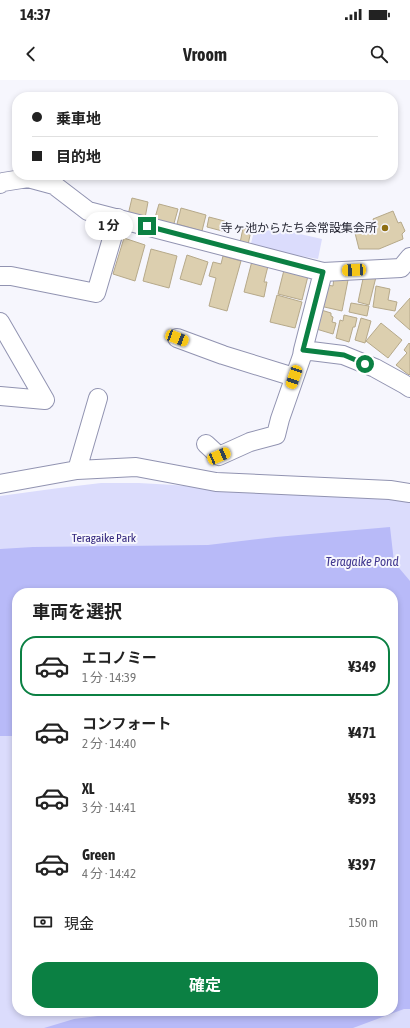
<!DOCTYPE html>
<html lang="ja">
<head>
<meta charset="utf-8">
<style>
	body { margin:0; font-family:"Asap Condensed","Noto Sans JP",sans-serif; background:#f6f6f6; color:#222; height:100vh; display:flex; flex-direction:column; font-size:15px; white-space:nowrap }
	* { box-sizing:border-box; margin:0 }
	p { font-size:13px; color:#767676 }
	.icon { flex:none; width:22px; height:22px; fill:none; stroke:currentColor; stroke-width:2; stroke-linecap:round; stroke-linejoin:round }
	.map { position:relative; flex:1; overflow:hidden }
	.panel { position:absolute; left:12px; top:508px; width:386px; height:428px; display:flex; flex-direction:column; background:#fff; border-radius:16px; box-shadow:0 2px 6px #0003 }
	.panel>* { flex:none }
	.top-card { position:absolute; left:12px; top:12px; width:386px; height:88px; border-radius:16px; box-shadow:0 2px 6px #0003; display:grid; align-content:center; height:88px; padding:0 20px; background:#fff }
	.end { position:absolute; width:18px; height:18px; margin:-9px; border:5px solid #0b8043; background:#fff; box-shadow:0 0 0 2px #fff }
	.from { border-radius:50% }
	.bubble { position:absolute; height:28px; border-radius:14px; background:#fff; box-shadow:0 2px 6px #0003; font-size:13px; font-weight:700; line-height:28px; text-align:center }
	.car { position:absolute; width:12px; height:24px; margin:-12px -6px; border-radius:5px; box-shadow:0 0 3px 1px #0007; background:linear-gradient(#f5c518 24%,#345 0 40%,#f5c518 0 76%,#345 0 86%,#f5c518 0) }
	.top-card b { display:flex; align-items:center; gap:14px; height:38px; font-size:15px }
	.top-card b+b { border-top:1px solid #e0e0e0 }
	.top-card i { width:10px; height:10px; background:#222 }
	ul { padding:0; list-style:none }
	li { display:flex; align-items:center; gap:12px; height:60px; margin:0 8px 6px; padding:0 12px; border:2px solid transparent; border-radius:16px }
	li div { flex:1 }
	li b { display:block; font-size:15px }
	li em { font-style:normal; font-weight:700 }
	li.current { border-color:#0b8043 }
	li>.icon { width:36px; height:36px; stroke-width:1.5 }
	h2 { padding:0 20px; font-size:18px; line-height:48px }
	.pay { display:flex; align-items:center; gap:10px; height:44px; padding:0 20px; font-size:15px }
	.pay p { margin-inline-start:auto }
	.primary-button { display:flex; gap:8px; margin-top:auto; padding:8px 20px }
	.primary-button a { flex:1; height:46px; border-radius:16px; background:#0b8043; color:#fff; font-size:16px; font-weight:700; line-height:46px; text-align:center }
	.status { display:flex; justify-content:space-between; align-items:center; height:28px; padding:0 20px; background:#fff; direction:ltr }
	.status svg { height:11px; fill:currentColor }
	header { display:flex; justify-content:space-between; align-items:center; height:52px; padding:0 20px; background:#fff; font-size:18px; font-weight:700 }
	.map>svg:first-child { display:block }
	.green { fill:#dbdcfc; fill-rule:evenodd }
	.water { fill:#b8baf8 }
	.building { fill:#dccfaf; stroke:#b6a98a }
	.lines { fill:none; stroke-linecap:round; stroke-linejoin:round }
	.minor-casing { stroke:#9193b1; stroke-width:20 }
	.minor { stroke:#fff; stroke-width:18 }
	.route { stroke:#0b8043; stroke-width:5 }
	.poi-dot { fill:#8e6e12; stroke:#f6f6fd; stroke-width:1.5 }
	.labels { text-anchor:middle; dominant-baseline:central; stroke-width:4; stroke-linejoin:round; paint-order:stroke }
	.poi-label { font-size:12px; fill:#2b2c38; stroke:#f6f6fd; text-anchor:end }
	.park-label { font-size:12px; fill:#34287e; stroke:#f6f6fd }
	.water-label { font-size:13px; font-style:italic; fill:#423990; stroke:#f6f6fd }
</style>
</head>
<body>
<div class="status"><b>14:37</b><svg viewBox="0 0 49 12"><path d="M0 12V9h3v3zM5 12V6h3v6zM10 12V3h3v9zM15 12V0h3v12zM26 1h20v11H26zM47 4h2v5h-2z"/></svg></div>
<header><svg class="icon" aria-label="back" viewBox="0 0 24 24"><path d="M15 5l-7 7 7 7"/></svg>Vroom<svg class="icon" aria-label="search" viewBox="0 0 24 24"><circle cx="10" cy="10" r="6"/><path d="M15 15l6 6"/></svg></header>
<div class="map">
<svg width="410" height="948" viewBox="0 0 410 948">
	<rect width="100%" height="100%" fill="#f6f6fd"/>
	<path class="green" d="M256,144L322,159L318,179L250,167Z
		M101,403H139L174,405L254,412L384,417L410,422V948H0V416L59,408ZM17,513H393V931H17Z"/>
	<path class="water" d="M390,447L394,482L410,501V929H404L353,948H44L74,939L121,933L126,931H393V513H17V656H0V469L33,467L208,465L276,457Z"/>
	<path class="building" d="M132,118L148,122L145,138L128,135Z
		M159,124L178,129L173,147L154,141Z
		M181,128L206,135L202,151L177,144Z
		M393,131L398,143L401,142L405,151L402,154L403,159L379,169H359L355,153L375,145L373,139Z
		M209,137L232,143L230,153L207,147Z
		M243,148L251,150L248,165L240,163Z
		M124,158L145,165L135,201L113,194Z
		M151,169L177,176L169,208L143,201Z
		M187,175L208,182L201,205L180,199Z
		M223,176L241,181L227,231L209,226L216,198L209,196L213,182L221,184Z
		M252,181L268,186L264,202H267L264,217L244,212Z
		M284,190L308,196L302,220L278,214Z
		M364,194L376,197L369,225L358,222Z
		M334,197L348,200L342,231L320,226L327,205L333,206Z
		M376,206L390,209L388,220L397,222L395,231L373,227Z
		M277,215L302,222L295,248L270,242Z
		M410,218V250L394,236Z
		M351,223L369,226L367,236L349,232Z
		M318,229L331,233V236L333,237L332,242L336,243L333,254L313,248Z
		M344,235L357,238L355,247H353L349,262L336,258L340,240L343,241Z
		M361,238L371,241L365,263L355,260Z
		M381,243L402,260L388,278L366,261Z
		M409,263L410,264V294L409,295L396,285L407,273L404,270Z"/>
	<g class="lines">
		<defs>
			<path id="minor" d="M0,104L3,102L28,98L54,105L88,131L323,192L401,188L410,177
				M323,192L303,270L343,275L375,288L404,304L410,308
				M0,196H11L96,213L118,138
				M0,242L45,320L0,316
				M177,258L223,275L294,297
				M206,364L219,376L250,362L276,355L280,339L302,276L303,270
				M77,390L98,318
				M0,404L77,390L136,387L216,402L390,410L410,413"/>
		</defs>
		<use href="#minor" class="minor-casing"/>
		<use href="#minor" class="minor"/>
	</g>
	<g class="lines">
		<path class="route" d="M147,146L323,192L303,270L344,275L365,284"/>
	</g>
	<circle class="poi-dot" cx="385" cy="148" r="4"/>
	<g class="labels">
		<g class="poi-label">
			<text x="377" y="148">寺ヶ池からたち会常設集会所</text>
		</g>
		<g class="park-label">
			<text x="104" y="458">Teragaike Park</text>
		</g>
		<g class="water-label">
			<text x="362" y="481">Teragaike Pond</text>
		</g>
	</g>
</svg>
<i class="end from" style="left:365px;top:284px"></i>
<i class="end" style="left:147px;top:146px"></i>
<div class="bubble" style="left:85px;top:132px;width:48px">1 分</div>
<i class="car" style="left:354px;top:190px;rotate:267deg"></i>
<i class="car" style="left:177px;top:258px;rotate:111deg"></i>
<i class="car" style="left:294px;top:297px;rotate:199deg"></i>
<i class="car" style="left:219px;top:376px;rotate:67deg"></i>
<div class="top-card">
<b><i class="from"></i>乗車地</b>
<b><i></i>目的地</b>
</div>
<section class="panel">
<h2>車両を選択</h2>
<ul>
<li class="current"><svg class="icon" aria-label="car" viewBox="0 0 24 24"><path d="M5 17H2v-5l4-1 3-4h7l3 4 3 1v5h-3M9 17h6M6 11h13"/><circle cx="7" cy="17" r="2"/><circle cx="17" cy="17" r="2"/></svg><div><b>エコノミー</b><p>1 分 · 14:39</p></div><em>¥349</em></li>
<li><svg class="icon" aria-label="car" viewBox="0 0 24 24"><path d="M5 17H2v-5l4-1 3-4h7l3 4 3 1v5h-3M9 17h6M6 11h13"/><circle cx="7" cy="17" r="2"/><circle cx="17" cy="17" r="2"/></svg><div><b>コンフォート</b><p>2 分 · 14:40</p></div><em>¥471</em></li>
<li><svg class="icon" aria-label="car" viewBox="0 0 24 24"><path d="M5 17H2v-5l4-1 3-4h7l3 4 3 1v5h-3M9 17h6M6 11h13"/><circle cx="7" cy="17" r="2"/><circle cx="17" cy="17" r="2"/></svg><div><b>XL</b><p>3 分 · 14:41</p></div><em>¥593</em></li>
<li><svg class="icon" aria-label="car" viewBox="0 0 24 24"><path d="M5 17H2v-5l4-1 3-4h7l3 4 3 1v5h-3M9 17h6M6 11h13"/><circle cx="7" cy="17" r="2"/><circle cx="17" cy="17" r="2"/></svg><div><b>Green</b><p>4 分 · 14:42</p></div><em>¥397</em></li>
</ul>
<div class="pay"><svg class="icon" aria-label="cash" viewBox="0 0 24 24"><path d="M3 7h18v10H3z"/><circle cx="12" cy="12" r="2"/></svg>現金<p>150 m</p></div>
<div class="primary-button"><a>確定</a></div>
</section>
</div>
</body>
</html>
